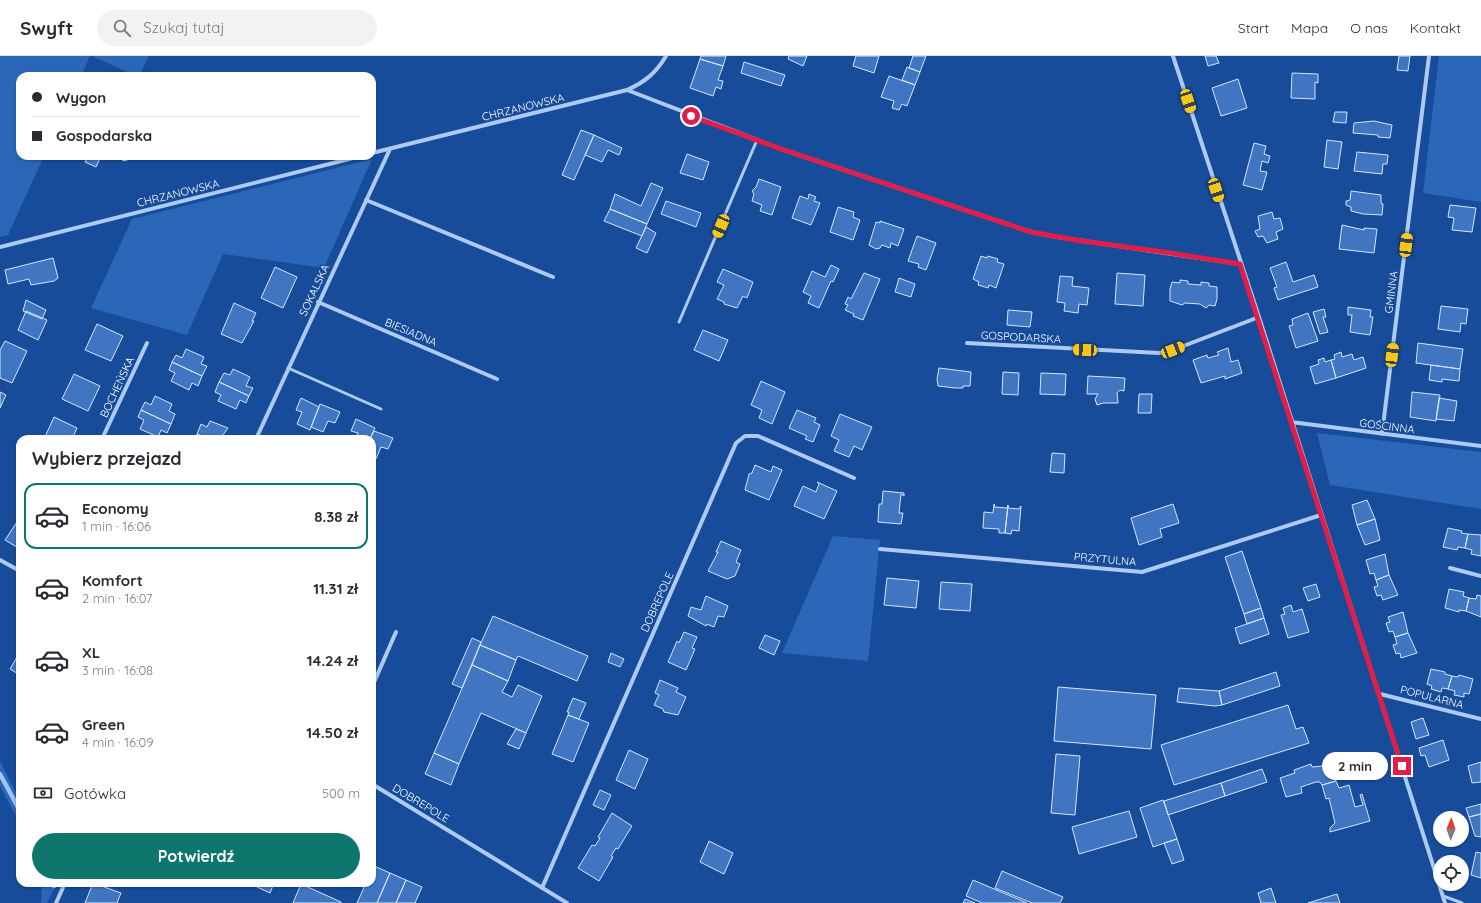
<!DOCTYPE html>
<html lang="pl">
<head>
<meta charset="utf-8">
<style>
	body { margin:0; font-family:Quicksand,sans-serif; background:#f2f2f3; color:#2b2b33; height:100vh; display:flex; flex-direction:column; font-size:15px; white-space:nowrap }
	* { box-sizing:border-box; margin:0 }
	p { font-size:13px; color:#7c7c81 }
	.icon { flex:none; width:22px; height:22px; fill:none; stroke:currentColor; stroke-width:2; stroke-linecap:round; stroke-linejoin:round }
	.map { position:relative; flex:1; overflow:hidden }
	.sheet { position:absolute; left:16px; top:379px; width:360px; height:452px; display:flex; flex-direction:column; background:#fff; border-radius:12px; box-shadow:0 1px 3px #0004 }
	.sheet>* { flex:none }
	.banner { position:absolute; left:16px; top:16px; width:360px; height:88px; border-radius:12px; box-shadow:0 1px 3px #0004; display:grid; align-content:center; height:88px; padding:0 16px; background:#fff }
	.needle { width:26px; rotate:2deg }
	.controls { position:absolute; left:1433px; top:755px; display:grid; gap:8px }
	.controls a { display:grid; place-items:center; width:36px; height:36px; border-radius:50%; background:#fff; box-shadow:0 1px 3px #0004; font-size:20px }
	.end { position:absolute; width:18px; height:18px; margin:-9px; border:5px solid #e11d48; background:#fff; box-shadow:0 0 0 2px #fff }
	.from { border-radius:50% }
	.bubble { position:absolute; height:28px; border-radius:14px; background:#fff; box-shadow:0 1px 3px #0004; font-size:13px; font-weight:700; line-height:28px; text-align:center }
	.car { position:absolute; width:12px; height:24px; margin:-12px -6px; border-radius:5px; box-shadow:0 0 3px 1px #0007; background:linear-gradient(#f5c518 24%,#345 0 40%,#f5c518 0 76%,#345 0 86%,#f5c518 0) }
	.banner b { display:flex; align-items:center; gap:14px; height:38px; font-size:15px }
	.banner b+b { border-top:1px solid #e1e1e2 }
	.banner i { width:10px; height:10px; background:#2b2b33 }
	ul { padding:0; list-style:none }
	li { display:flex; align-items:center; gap:12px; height:66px; margin:0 8px 6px; padding:0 8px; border:2px solid transparent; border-radius:12px }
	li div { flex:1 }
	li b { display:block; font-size:15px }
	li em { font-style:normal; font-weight:700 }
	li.current { border-color:#0f766e }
	li>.icon { width:36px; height:36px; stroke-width:1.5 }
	h2 { padding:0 16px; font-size:18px; line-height:48px }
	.pay { display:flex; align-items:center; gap:10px; height:44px; padding:0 16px; font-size:15px }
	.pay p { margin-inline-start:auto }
	.primary-button { display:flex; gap:8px; margin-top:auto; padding:8px 16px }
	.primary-button a { flex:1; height:46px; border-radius:24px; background:#0f766e; color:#fff; font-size:16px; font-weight:700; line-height:46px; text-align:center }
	header { display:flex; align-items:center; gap:24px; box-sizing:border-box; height:56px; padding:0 20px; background:#fff; border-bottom:1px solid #e1e1e2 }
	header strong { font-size:19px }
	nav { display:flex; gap:22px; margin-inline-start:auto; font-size:14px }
	.search { width:280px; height:36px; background:#f2f2f3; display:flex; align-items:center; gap:10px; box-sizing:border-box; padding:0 14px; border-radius:22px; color:#7c7c81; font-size:15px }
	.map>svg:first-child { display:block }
	.green { fill:#2b66b8 }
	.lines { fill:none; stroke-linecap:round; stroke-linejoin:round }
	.stream { stroke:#9fc4f4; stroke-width:4.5 }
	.building { fill:#4076c1; stroke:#d4e5fc }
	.service { stroke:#adcaf2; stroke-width:3 }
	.minor { stroke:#adcaf2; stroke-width:4 }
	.route { stroke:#e11d48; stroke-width:5 }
	.labels { text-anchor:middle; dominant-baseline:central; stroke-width:3.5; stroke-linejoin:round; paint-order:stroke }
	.street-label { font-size:11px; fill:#fff; stroke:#174c9a }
</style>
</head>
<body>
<header>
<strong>Swyft</strong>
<div class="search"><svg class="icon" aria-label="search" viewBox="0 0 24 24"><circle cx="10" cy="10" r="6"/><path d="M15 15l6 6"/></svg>Szukaj tutaj</div>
<nav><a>Start</a><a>Mapa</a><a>O nas</a><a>Kontakt</a></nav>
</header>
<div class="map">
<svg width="1481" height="847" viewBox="0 0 1481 847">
	<rect width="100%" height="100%" fill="#174c9a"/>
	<path class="green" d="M0,0H90L81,20H20V100H44L8,179L0,181Z
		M92,0H149L139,20H136Z
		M1439,0H1481V146L1423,137Z
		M372,103L324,212L223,198L187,279L91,252L132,163Z
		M1317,377L1481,396V453L1330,429Z
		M833,480L880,484L868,605L782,597Z
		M0,705L20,745V768L0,730Z
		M42,827H57L47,847H41Z"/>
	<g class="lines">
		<path class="stream" d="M0,718L20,755
			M53,827L54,830"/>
	</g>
	<path class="building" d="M701,0H726L723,10L700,3Z
		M789,0H807L803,10L788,3Z
		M856,0H879L874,17L853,10Z
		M913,0H926L920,16L909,12Z
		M1205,0H1216L1219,7L1208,10Z
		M1399,0H1410L1408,15L1397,14Z
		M700,3L723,10L718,24L723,25L721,33L716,31L713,40L690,32Z
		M744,6L785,19L781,30L741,17Z
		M907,11L920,16L915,29L902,24Z
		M1292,17L1318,18V27L1315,26V43L1291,42Z
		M889,20L915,29L907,50L902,48L899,54L892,52L894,45L881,41Z
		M1238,23L1247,52L1221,60L1212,32Z
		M1335,56H1347L1346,67L1333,66Z
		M1374,65L1392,69L1390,82L1378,81V79L1353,77L1354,67Z
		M581,74L594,79L574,124L562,119Z
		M594,79L622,92L619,99L608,94L602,106L585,99Z
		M1327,84L1342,86L1338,113L1324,111Z
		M1254,87L1266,90L1264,98L1270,100L1268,107L1262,105L1260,115L1267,116L1262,134L1243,129Z
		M1357,96L1388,99L1387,108H1383L1382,118L1354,115Z
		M687,98L709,106L703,124L680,117Z
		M88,100H101L96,111L85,106Z
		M122,100H141L123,105Z
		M759,123L781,131L772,159L760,155L762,149L752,145L754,138L752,135L756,131Z
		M651,127L663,132L647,168L610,153L615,138L641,150Z
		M1351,135L1381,139V147L1383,148L1382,159L1363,158L1351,155V151L1346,149V145L1350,144Z
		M809,138L816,141L814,145L820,147L811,169L792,162L800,140L808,143Z
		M666,145L701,157L696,171L661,158Z
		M1450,149L1476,152L1472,176L1452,174L1454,162L1448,161Z
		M838,151L854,156L853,161L860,164L853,184L830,176Z
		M610,153L647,168L642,180L604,165Z
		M1272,156L1274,163L1280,162L1283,173L1276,176L1278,183L1267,187L1263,180L1258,181L1255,175L1260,173L1258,160Z
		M880,165L904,173L898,190L891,187L890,192L882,189L880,192L876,193L869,189L876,166L880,167Z
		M1342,169L1364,174V172L1377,173L1374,197L1339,193Z
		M646,171L656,177L647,197L636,192Z
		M917,180L936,187L926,214L918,211L919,208L908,205Z
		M981,200L987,202L988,200L998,203L997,206L1004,208L996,232L989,229L988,232L978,229L979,226L973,223Z
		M53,202L58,222L54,225L31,229L29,223L8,228L5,214Z
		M1286,206L1293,226L1314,219L1318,231L1278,244L1274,232L1277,231L1270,212Z
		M831,209L839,213L833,226L831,225L819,252L808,247L811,240L803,236L812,215L825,221Z
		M275,211L297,221L283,252L261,242Z
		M723,213L753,226L747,242L743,240L737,252L724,248V246L717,243L724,229L717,226Z
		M864,217L880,223L863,264L853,260L854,258L845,254L848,249L845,248L848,241L851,243Z
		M1117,217L1145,219L1143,250L1115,248Z
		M1060,220L1073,221L1072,230L1089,232L1087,249L1079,248L1078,257L1064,255L1065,247L1057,246Z
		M899,222L915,228L911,241L895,236Z
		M1180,224L1188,225V228L1201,229V226L1209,227V230L1217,231V243L1215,250L1209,249L1206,252L1200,248L1185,247L1182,249L1170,245V233L1172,226L1180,227Z
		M26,244L46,254L42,263L23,255Z
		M234,247L256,257L252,265H254L242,287L221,278Z
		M1441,250L1468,253L1466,268L1461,267L1460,276L1438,273Z
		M1348,251L1371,254L1370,261H1373L1370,279L1350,276L1352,259H1348Z
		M1324,253L1326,261H1323L1328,276L1320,278L1313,256Z
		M1008,254L1032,256L1030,271L1007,269Z
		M26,255L47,264L38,284L18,274Z
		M1308,257L1318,285L1296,292L1289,270L1293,269L1292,263Z
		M97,268L123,280L111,305L85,294Z
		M703,274L728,284L719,305L694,294Z
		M5,285L27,295L12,327L0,322V294Z
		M1418,287L1463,293L1460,313L1416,307Z
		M1228,292L1231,306L1238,304L1242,317L1225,323V320L1201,327L1193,304L1207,299L1208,302L1219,299L1217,296Z
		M186,293L204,301L201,308L207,310L202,320L172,306L176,299L182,302Z
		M1341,296L1342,301L1352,298L1354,304L1363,301L1366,312L1336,322L1331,304L1335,303L1334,299Z
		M1324,302L1325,306L1331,304L1336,322L1315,328L1310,311L1319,308L1318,304Z
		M172,306L202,320L198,330L192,327L189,334L171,325L175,317L169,314Z
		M1431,309L1460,313L1459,325L1442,323V326L1429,324Z
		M939,312L971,316L970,330H963V332H955L938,330L937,323Z
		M233,313L250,321L246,330L253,332L249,340L219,326L224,317L230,319Z
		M1003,316L1019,317L1018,339L1002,338Z
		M1041,317L1066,318L1065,339L1040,338Z
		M74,318L100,330L88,355L62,343Z
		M1088,320L1125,322L1124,335L1120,334L1117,337L1118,347H1103L1097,349L1095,343L1098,338H1087Z
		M761,325L785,336L772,368L759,362L762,354L751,349Z
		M219,326L249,340L246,347L240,344L236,353L218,345L221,339L215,336Z
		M0,336L6,339L0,352Z
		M1412,336L1440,339L1436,365L1410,361Z
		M1139,338H1152L1151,357H1138Z
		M155,340L172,348L169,355L175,358L171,368L141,354L145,346L151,349Z
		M301,342L319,351L310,374L297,368L302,356L296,354Z
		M1439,342L1457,345L1454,365L1436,363Z
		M320,348L340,356L335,367L328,365L323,376L311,371Z
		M141,354L171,368L167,377L161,374L158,381L140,373L144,364L138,361Z
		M797,354L816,362L814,366L820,369L813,386L805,383L807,380L789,372Z
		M840,358L872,371L862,394L854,390L849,401L834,395L839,384L831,380Z
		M54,361L77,372L72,383H44Z
		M356,363L375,372L370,383H355L358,377L351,375Z
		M210,365L228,372L222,380L228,383H208L197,378L201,368L207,371Z
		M374,375L393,382L388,393L381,391L376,403L372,401V383H370Z
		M197,378L208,383H195Z
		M1052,397L1065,398L1064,417L1050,416Z
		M755,409L771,416L773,410L782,414L769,444L745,434L749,418L752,417Z
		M817,426L837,435L824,463L794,450L803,430L816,436L819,428Z
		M883,435L904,437V440L901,438L899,457H903L901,468L878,466L879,448H882Z
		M1367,444L1375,463L1357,469L1352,449Z
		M994,448L995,451L1007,452L1008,449L1005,477H999V473L983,472L984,456L993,457Z
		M1173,448L1179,467L1160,473L1162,481L1139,489L1131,462Z
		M1008,449V452L1019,453L1021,450L1019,475L1012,474L1011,478L1005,477Z
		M19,463L20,464V493L5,484Z
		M1375,463L1380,484L1365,489L1357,469Z
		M1448,472L1462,475L1461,477L1468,478L1465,492L1458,491L1457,494L1443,491Z
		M1468,478L1481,479V500L1471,498L1472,494L1465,492Z
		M721,485L741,494L736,506L740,508L735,520L727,523L708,515L718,496H716Z
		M1242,495L1261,552L1244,558L1225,501Z
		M1385,498L1389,519L1376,524L1374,517L1370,518L1366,504Z
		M1389,519L1398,539L1383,544L1381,539L1377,540L1374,531L1378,530L1376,524Z
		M887,522L919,525L916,552L884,549Z
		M941,526L972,528L970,555L939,553Z
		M1316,528L1320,541L1308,545L1303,532Z
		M1449,533L1464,536L1463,540L1469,542L1466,555L1459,554V556L1445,552Z
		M1477,539L1481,540V561L1466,555L1469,542L1476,543Z
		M706,540L728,550L724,561L718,560L714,571L707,568L706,570L688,560L691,551L701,554Z
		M1291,549L1293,556L1302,553L1309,576L1288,582L1281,559L1285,558L1283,552Z
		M1261,552L1264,562L1247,568L1244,558Z
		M1403,556L1408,577L1395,581L1393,575L1389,576L1386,567L1390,566L1388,561Z
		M493,560L588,600L577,625L518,600L516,604L480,589Z
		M1264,562L1269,578L1240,588L1235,572Z
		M684,576L697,581L692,592L695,593L686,614L668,606L677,585L679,587Z
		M1408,577L1417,597L1401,602L1400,597L1396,598L1393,589L1397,588L1395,581Z
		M765,579L780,585L774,599L759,592Z
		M472,582L481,586L462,632L452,628Z
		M480,589L516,604L508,625L472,609Z
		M20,596V619L10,613Z
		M611,597L624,603L620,611L608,606Z
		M472,609L508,625L502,636L512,641L518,629L542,640L526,677L481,657L459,708L434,697Z
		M1431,613L1445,616V618L1452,620L1448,633L1442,632L1441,636L1431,633L1432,630L1427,628Z
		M1276,616L1280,630L1222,649L1219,635Z
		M1459,619L1473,623L1469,638L1464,637V641L1454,639L1455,635L1448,633L1452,620L1458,621Z
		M660,624L678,632L676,636L686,641L678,659L664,656L663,653L654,649L659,639L655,637Z
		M1058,631L1156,639L1151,693L1054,685Z
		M1179,632L1219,635L1222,649L1215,650L1177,646Z
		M573,642L586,647L579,663L568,659L569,656H567Z
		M1288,649L1296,673L1303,671L1309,687L1174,729L1161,689Z
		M568,659L589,667L573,706L552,698Z
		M1423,662L1429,679L1416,683L1411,666Z
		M516,673L526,677L519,693L507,688Z
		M1443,684L1449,704L1429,711L1425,699L1421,700L1419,692Z
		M629,694L648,703L635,733L616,724Z
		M434,697L459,708L451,729L425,718Z
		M1056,698L1080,700L1075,759L1051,757Z
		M1481,706V726L1472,727L1468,710Z
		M1311,708L1312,711L1322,710L1329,712L1336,725L1322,729L1320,726H1316L1301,731L1302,737L1286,741L1280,722L1295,717L1294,714Z
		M1262,713L1267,726L1225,740L1221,727Z
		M1336,725L1339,732L1349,729L1355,751L1363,749L1360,739L1362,738L1370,765L1330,776V772L1335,767L1329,742L1326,743L1322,729Z
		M1221,727L1225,740L1168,759L1164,745Z
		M600,734L611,739L604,754L593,749Z
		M1163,744L1177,783L1153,791L1140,752Z
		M1481,748V758L1469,761L1466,752Z
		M1129,755L1137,781L1079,798L1072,771Z
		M612,757L632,770L618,793L616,792L611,800L613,801L599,825L578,812L592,789L595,790L600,782L598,781Z
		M1481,758V781L1475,780L1469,761Z
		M1177,783L1184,804L1172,808L1164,787Z
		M709,785L733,797L724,818L700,806Z
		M1476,796L1481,797V822L1471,819Z
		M374,810L390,817L377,847H357L366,827H372Z
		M1002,815L1063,841L1060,847H1032L995,832Z
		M390,817L406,824L396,847H377Z
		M406,824L422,831L415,847H396Z
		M973,824L1027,847H982L966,840Z
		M93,827L121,837L117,847H85Z
		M259,827H277H274L270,837L257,831Z
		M301,828L341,846V847H293Z
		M1271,832L1276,847H1261L1258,837Z
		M1337,838L1340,847H1308Z
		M965,843L975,847H963Z"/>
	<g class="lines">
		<path class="service" d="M679,266L757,84
			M288,312L381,353
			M1443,840L1462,847"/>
		<path class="minor" d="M1173,0L1259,261L1445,847
			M627,34L781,93L1031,176L1057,181L1240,208
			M372,97L627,34C645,26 656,17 666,0
			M366,144L553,221
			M0,191L361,100
			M318,246L497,323
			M967,287L1159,297L1173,294L1259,261
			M1291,366L1481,390
			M1382,378L1429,0
			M102,383L147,287
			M256,383L390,93
			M880,493L1142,516L1321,459
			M0,504L20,515
			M1450,512L1481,520
			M372,631L396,576
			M1380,638L1481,663
			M372,728L567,847
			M542,832L736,387L745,380H758L854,422
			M56,847L65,827"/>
	</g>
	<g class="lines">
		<path class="route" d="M691,60L781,93L1031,176L1082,185L1164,196L1240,208L1402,710"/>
	</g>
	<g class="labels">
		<g class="street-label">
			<text transform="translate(523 51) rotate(-14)">CHRZANOWSKA</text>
			<text transform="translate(178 137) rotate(-14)">CHRZANOWSKA</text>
			<text transform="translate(314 234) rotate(-65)">SOKALSKA</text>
			<text transform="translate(1391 236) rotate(-83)">GMINNA</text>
			<text transform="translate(411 276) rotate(23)">BIESIADNA</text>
			<text transform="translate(1021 281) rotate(3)">GOSPODARSKA</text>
			<text transform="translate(117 331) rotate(-65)">BOCHEŃSKA</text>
			<text transform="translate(1387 370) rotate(7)">GOŚCINNA</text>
			<text transform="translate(1105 503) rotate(5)">PRZYTULNA</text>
			<text transform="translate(657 546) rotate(-66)">DOBREPOLE</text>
			<text transform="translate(1432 641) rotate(14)">POPULARNA</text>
			<text transform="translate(421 747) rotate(31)">DOBREPOLE</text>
		</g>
	</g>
</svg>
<div class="controls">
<a><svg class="needle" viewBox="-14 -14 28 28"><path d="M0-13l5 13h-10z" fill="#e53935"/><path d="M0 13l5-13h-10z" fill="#7c7c81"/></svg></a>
<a><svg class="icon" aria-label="locate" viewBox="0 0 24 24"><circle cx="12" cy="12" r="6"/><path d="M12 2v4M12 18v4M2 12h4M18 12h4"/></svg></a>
</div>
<i class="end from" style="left:691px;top:60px"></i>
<i class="end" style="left:1402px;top:710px"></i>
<div class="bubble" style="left:1322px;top:696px;width:66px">2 min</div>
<i class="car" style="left:1188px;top:45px;rotate:162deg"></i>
<i class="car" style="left:1216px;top:134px;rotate:162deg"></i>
<i class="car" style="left:721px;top:170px;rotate:203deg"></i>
<i class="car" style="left:1406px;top:189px;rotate:7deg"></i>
<i class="car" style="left:1085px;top:294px;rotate:273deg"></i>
<i class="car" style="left:1173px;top:294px;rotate:69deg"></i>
<i class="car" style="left:1392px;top:299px;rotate:7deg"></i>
<div class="banner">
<b><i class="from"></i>Wygon</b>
<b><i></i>Gospodarska</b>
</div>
<section class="sheet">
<h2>Wybierz przejazd</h2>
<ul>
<li class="current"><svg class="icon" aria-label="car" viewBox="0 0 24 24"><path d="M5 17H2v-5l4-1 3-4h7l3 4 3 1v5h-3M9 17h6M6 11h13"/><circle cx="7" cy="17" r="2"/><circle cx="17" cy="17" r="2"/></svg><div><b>Economy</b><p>1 min · 16:06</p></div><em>8.38 zł</em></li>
<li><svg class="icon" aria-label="car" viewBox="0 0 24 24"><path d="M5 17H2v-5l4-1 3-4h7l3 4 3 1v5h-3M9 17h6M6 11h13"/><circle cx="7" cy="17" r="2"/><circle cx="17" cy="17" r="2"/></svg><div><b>Komfort</b><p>2 min · 16:07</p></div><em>11.31 zł</em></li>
<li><svg class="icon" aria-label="car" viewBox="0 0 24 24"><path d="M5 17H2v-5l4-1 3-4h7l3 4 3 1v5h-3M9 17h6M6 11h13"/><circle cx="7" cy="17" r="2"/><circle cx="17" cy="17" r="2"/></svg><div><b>XL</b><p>3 min · 16:08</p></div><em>14.24 zł</em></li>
<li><svg class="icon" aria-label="car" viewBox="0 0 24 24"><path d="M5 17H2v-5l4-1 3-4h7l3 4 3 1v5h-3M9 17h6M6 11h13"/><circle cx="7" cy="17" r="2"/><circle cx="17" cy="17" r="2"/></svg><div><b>Green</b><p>4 min · 16:09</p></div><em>14.50 zł</em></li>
</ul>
<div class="pay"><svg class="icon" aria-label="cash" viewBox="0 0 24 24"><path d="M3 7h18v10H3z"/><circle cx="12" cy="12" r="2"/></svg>Gotówka<p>500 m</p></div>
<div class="primary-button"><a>Potwierdź</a></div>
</section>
</div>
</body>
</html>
